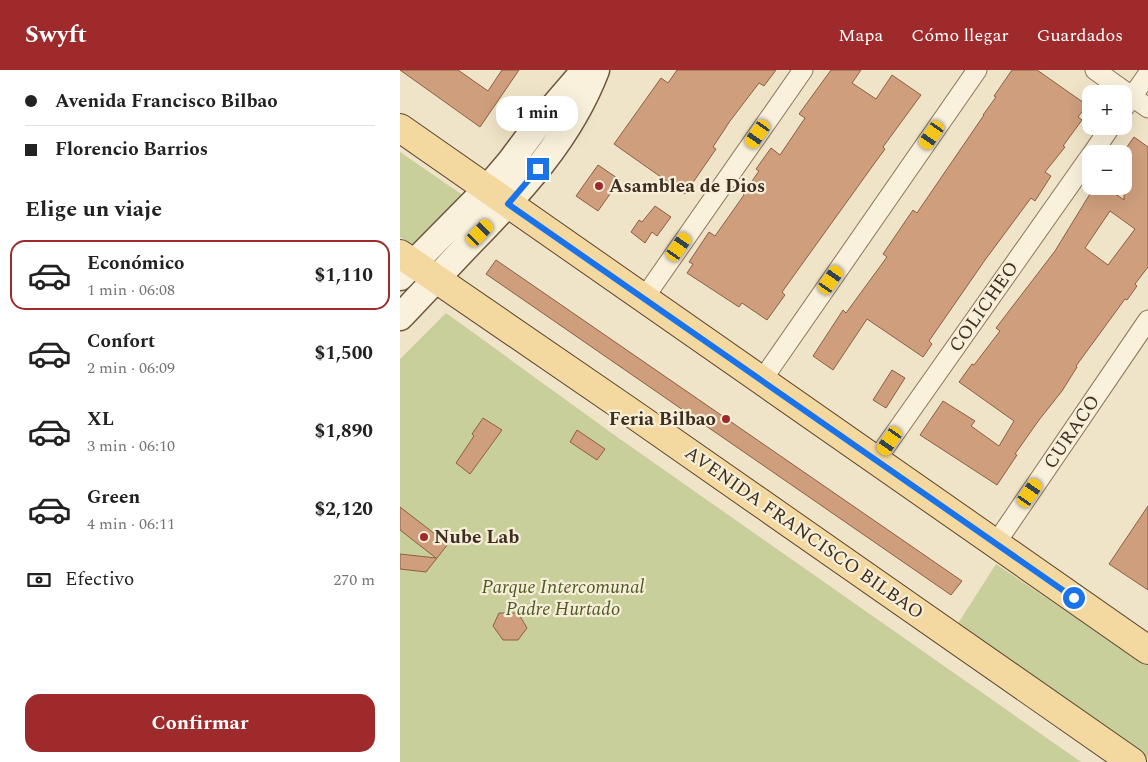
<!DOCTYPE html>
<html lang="es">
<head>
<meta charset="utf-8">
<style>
	body { margin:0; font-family:Spectral,serif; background:#f6f6f6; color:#222; height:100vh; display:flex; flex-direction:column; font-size:19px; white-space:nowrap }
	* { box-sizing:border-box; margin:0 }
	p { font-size:16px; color:#767676 }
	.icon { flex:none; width:28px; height:28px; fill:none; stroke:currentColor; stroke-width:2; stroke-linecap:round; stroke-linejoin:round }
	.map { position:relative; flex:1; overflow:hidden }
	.drawer { display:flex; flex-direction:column; background:#fff; width:400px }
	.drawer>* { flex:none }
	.guide { display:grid; align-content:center; height:110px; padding:0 25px; background:#fff }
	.fabs { position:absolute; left:682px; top:15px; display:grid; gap:10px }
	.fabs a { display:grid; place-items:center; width:50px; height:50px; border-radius:10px; background:#fff; box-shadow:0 5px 20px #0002; font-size:25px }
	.end { position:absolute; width:22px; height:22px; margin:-11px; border:6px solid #1a73e8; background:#fff; box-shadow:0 0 0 2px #fff }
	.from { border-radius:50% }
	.bubble { position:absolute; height:35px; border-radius:15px; background:#fff; box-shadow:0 5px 20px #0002; font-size:16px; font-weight:700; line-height:35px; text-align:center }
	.car { position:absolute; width:15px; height:30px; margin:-15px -8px; border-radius:6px; box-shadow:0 0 4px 1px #0007; background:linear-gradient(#f5c518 24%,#345 0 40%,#f5c518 0 76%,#345 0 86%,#f5c518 0) }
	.guide b { display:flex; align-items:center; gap:18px; height:48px; font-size:19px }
	.guide b+b { border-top:1px solid #e0e0e0 }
	.guide i { width:12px; height:12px; background:#222 }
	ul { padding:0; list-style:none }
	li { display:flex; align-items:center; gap:15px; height:70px; margin:0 10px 8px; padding:0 15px; border:2px solid transparent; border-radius:15px }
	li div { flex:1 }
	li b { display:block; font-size:19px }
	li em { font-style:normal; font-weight:700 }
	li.selected { border-color:#9e2a2b }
	li>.icon { width:45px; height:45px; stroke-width:1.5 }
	h2 { padding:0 25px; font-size:22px; line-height:60px }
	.pay { display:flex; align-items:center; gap:12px; height:55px; padding:0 25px; font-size:19px }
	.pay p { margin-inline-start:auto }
	.action { display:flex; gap:10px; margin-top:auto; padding:10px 25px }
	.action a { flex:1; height:58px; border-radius:15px; background:#9e2a2b; color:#fff; font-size:20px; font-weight:700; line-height:58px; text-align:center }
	header { display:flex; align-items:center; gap:30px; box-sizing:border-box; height:70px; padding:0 25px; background:#9e2a2b; color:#fff }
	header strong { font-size:24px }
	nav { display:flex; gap:28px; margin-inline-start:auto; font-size:18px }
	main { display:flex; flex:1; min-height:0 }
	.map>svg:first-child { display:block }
	.green { fill:#c9cf9b }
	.building { fill:#cf9f7d; stroke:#8d5f41; fill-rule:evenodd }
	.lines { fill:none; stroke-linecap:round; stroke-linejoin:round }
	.street-casing { stroke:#8d765c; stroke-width:21 }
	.secondary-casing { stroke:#6f573f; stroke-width:29 }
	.primary-casing { stroke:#5b4430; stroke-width:30 }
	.street { stroke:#faf1dc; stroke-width:19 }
	.secondary { stroke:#faf1dc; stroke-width:26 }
	.primary { stroke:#f3d9a0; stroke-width:28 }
	.route { stroke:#1a73e8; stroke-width:6 }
	.poi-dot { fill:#9e2a2b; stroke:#f7eed8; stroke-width:2 }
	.labels { text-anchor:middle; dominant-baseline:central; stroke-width:4.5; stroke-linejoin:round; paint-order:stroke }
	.poi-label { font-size:19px; font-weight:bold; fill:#3d2e20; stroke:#f7eed8; text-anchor:start }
	.street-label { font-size:19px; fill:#3d2e20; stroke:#f7eed8 }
	.park-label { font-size:19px; font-style:italic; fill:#4d5a26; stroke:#f7eed8 }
</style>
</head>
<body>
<header>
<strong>Swyft</strong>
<nav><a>Mapa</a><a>Cómo llegar</a><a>Guardados</a></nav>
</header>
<main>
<section class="drawer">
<div class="guide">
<b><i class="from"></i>Avenida Francisco Bilbao</b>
<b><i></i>Florencio Barrios</b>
</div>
<h2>Elige un viaje</h2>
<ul>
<li class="selected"><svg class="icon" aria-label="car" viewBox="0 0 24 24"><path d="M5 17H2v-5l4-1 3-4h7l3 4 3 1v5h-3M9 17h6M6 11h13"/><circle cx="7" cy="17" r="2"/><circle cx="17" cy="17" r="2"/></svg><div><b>Económico</b><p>1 min · 06:08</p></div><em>$1,110</em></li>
<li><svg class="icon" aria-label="car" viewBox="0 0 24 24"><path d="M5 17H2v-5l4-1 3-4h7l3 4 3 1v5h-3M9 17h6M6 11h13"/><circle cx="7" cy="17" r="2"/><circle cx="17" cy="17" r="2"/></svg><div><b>Confort</b><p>2 min · 06:09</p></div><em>$1,500</em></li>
<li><svg class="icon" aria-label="car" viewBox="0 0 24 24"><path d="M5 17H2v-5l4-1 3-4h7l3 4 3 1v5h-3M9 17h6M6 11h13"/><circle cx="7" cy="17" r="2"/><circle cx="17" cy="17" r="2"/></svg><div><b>XL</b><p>3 min · 06:10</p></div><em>$1,890</em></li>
<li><svg class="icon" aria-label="car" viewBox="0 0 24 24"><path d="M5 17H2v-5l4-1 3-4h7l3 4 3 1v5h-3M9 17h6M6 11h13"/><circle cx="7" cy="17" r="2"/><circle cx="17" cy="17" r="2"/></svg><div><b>Green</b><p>4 min · 06:11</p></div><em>$2,120</em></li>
</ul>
<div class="pay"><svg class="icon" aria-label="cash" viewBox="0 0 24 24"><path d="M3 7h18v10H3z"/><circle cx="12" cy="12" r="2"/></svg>Efectivo<p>270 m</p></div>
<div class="action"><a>Confirmar</a></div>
</section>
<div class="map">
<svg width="748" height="692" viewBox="0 0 748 692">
	<rect width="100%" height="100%" fill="#f0e4c8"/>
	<path class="green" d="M0,82L67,128L18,179L0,167Z
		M46,243L220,369L681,692H0V289Z
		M596,494L748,596V688L557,555Z"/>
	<path class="building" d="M0,0H58L88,21L102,0H119L80,57Z
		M277,0H376L364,16L359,13L330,51L313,77L316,79L285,124L214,74L261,8L268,13Z
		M431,0H461L452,13L476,29L492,5L521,25L483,77L485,79L474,94L382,222L385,225L367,250L342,233L339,237L287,203L293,194L289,192L309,162L315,166L344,125L343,124L359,101L356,99L371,78L380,85L405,48L399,44Z
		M612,0H637L687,35L678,47L682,50L663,76L665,77L645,102L651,106L635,131L631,128L585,190L529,271L532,274L523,287L467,249L433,300L413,286L443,240L446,243L487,187L483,184L513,140L517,143L521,137L584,45H583L596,27L594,26Z
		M734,67L748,77V197L735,214L737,216L727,230L725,229L676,296L677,297L662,321L639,350L615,384L617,385L597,415L520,365L543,331L575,351L571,356L599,376L614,351L559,312L572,294L574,295L600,261L596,258L655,181L693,119L701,125L707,118L724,130V81ZM710,141L735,159L708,195L685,178Z
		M198,95L220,110L198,141L176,126Z
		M255,136L271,147L257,166L252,162L245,173L231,162L239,150L242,152Z
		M96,190L562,511L551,525L86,204Z
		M492,300L505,308L486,338L473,330Z
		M83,348L102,360L70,404L56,393L74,366L72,364Z
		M177,360L205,379L197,390L170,372Z
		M748,436V520L709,494Z
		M0,437L48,474L26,502L0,499V484L36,488L0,460Z
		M99,543H118L127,558L118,570H103L93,556Z"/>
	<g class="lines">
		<defs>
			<path id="street" d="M695,0L748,38
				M724,38L748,4
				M692,84L711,56
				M244,228L403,0
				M362,310L577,0
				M476,390L691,85
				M596,473L748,250"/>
			<path id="secondary" d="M0,207L87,119L110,92L136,57L185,0
				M0,247C24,222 47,197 71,172C121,121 170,68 196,0"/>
			<path id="primary" d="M0,58L748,580
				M0,184L236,346L732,692"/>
		</defs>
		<use href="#street" class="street-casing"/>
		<use href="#secondary" class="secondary-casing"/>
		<use href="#primary" class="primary-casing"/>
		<use href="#street" class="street"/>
		<use href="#secondary" class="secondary"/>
		<use href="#primary" class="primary"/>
	</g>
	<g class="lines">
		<path class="route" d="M138,99L108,134L674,528"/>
	</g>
	<g class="poi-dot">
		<circle cx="199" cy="116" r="5"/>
		<circle cx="326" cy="349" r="5"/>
		<circle cx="24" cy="467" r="5"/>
	</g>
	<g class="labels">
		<g class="poi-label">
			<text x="209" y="116">Asamblea de Dios</text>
			<text x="316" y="349" text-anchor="end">Feria Bilbao</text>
			<text x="34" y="467">Nube Lab</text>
		</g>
		<g class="street-label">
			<text transform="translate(584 237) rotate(-55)">COLICHEO</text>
			<text transform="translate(672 362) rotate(-56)">CURACO</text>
			<text transform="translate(404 463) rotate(35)">AVENIDA FRANCISCO BILBAO</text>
		</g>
		<g class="park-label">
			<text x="163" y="517">Parque Intercomunal<tspan x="163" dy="22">Padre Hurtado</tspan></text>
		</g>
	</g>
</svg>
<div class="fabs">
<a>+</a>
<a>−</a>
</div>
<i class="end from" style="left:674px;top:528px"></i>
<i class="end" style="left:138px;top:99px"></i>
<div class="bubble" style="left:96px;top:26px;width:82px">1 min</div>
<i class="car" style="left:358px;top:64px;rotate:215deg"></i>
<i class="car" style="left:532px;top:65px;rotate:215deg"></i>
<i class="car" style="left:80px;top:163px;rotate:44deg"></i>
<i class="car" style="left:279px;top:177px;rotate:35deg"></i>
<i class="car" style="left:431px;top:210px;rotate:35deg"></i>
<i class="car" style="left:490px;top:371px;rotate:215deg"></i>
<i class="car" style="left:630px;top:423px;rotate:35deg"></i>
</div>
</main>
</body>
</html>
